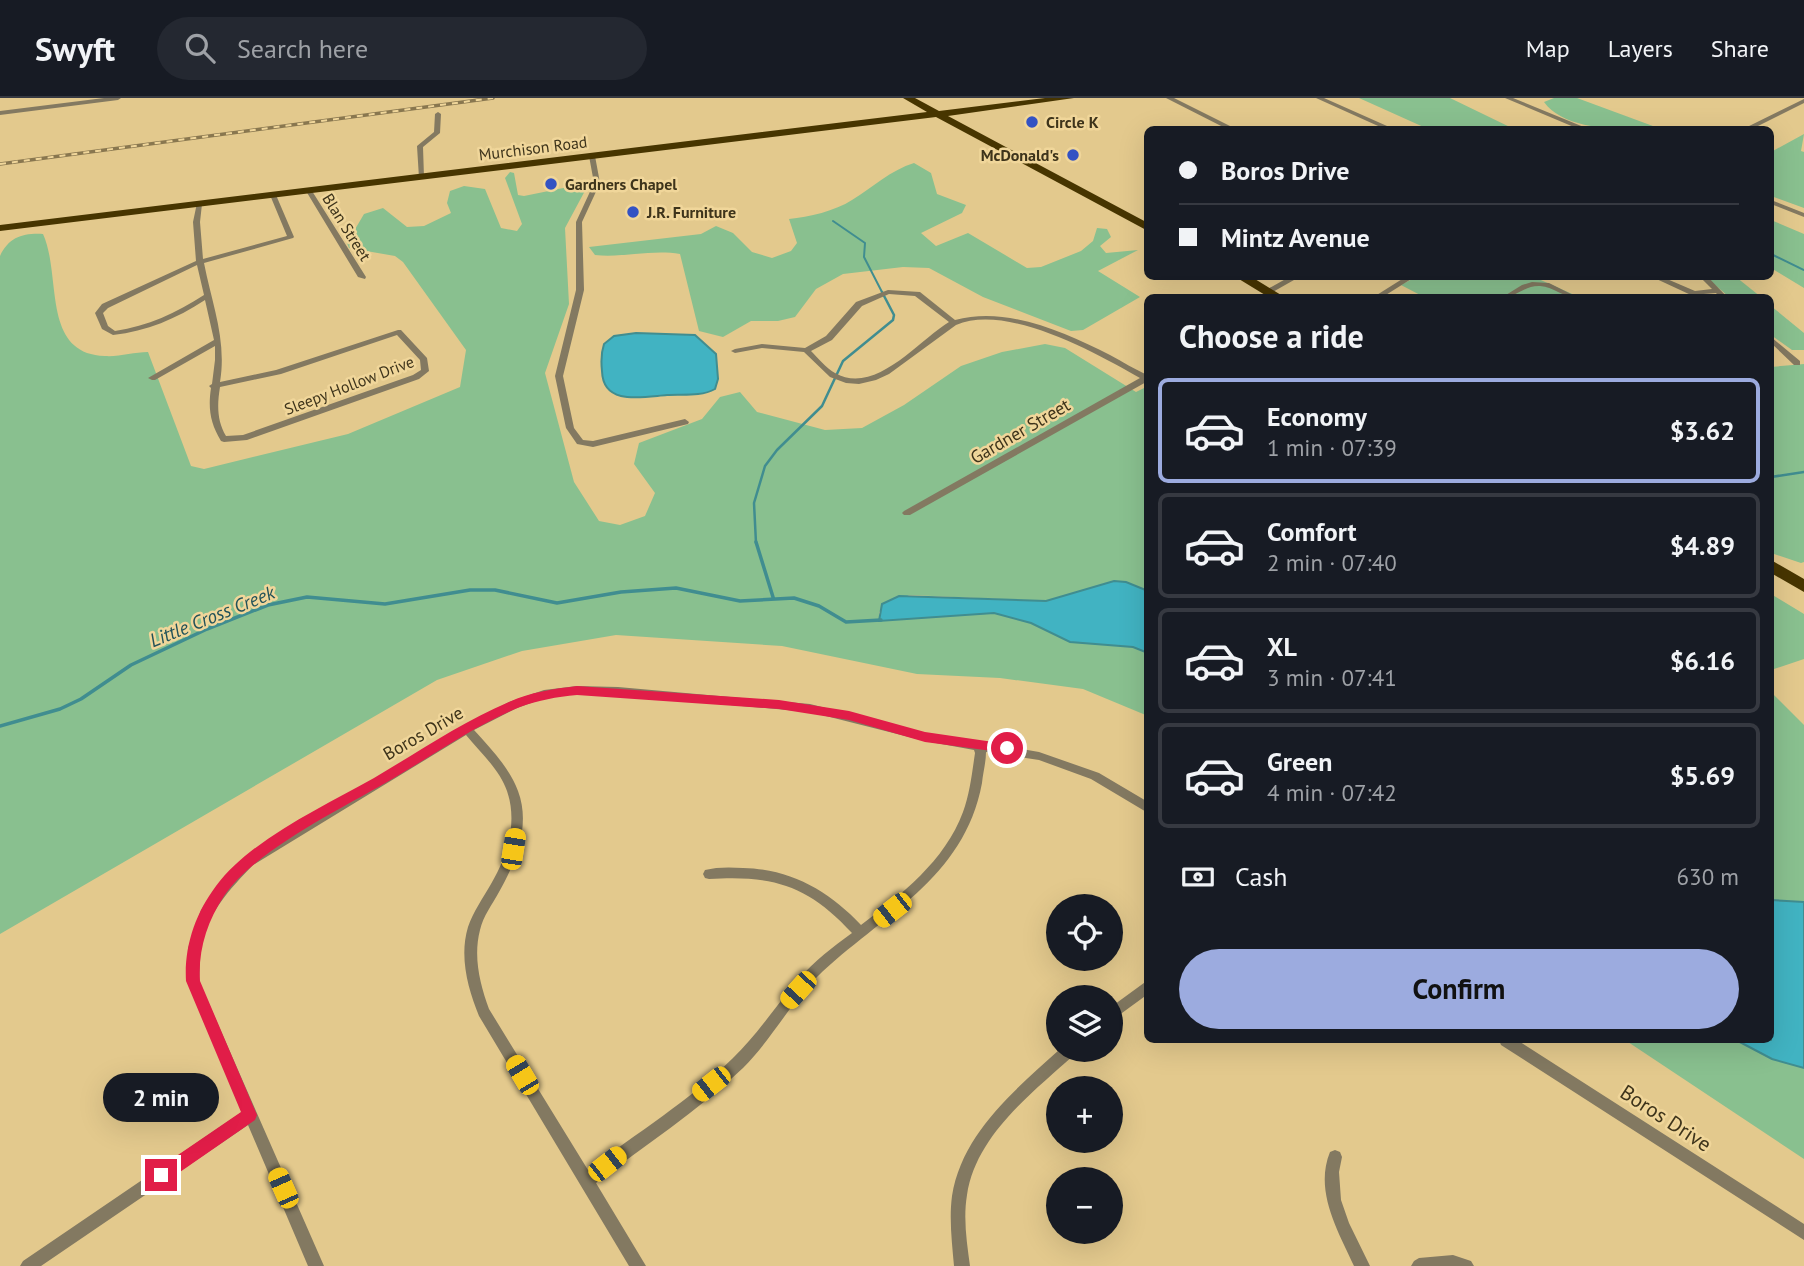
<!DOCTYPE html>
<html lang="en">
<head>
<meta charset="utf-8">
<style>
	body { margin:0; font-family:"PT Sans",sans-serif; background:#242831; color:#f1f3f6; height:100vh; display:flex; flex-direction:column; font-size:26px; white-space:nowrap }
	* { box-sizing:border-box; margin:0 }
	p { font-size:23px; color:#9ea1a6 }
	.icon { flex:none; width:38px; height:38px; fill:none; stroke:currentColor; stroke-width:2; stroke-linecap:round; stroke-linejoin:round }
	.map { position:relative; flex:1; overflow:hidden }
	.sheet { position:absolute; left:1144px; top:196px; width:630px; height:749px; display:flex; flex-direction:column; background:#171b24; border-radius:10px; box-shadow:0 7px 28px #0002 }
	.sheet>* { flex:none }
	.guide { position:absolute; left:1144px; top:28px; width:630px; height:154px; border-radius:10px; box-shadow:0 7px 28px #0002; display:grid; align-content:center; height:154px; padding:0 35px; background:#171b24 }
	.fabs { position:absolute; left:1046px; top:796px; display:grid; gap:14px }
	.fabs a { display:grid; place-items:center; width:77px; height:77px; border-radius:50%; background:#171b24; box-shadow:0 7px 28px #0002; font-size:35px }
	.end { position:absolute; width:32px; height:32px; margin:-16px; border:9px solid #e11d48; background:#fff; box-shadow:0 0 0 4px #fff }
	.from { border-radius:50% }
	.bubble { position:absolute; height:49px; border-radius:24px; background:#171b24; box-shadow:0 7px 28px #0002; font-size:23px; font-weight:800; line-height:49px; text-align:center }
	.car { position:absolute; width:21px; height:42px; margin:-21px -10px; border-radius:9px; box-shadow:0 0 5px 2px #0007; background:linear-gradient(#f5c518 24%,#345 0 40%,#f5c518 0 76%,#345 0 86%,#f5c518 0) }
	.guide b { display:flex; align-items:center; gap:24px; height:66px; font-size:26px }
	.guide b+b { border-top:2px solid #363941 }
	.guide i { width:18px; height:18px; background:#f1f3f6 }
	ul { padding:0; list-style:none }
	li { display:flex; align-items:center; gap:21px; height:105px; margin:0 14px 10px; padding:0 21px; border:4px solid #363941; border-radius:10px }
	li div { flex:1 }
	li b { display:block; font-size:26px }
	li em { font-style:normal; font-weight:800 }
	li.selected { border-color:#9cabdf }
	li>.icon { width:63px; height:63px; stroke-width:1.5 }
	h2 { padding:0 35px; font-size:32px; line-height:84px }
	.pay { display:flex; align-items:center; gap:18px; height:77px; padding:0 35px; font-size:26px }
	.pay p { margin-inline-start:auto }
	.action { display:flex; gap:14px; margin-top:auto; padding:14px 35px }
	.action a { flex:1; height:80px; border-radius:42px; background:#9cabdf; color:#111; font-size:28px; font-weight:800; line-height:80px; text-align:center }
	header { display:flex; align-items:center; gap:42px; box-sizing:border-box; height:98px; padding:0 35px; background:#171b24; border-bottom:2px solid #363941 }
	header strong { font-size:33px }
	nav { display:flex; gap:38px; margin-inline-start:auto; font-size:24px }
	.search { width:490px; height:63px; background:#242831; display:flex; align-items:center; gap:18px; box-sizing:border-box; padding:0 24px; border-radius:38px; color:#9ea1a6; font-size:26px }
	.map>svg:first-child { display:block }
	.green { fill:#89c08f }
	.water { fill:#41b3c2; stroke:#408d90; stroke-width:2 }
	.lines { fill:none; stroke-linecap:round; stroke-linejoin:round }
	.stream-far2 { stroke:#408d90; stroke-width:2 }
	.stream-far1 { stroke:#408d90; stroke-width:2.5 }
	.stream { stroke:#408d90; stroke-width:3.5 }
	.minor { fill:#837961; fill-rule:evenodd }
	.primary { fill:#473500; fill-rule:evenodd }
	.rail-casing { stroke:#89774f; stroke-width:3.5 }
	.rail { stroke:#f0d69a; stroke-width:2; stroke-dasharray:6; stroke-linecap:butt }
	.route { fill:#e11d48 }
	.poi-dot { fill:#3352c3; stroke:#f0d69a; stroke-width:2.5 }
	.labels { text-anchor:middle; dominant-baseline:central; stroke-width:5; stroke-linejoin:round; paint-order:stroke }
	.far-poi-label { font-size:16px; font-weight:bold; fill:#3e341b; stroke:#f0d69a; text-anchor:start }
	.far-street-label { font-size:16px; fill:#3e341b; stroke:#f0d69a }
	.street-label { font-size:18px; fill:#3e341b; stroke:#f0d69a }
	.water-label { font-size:19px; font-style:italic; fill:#225259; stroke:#f0d69a }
	.near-street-label { font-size:21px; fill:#3e341b; stroke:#f0d69a }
</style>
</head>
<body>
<header>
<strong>Swyft</strong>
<div class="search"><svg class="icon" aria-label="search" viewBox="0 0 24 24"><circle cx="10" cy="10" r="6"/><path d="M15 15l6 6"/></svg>Search here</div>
<nav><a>Map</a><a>Layers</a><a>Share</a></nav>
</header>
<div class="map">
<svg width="1804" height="1168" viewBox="0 0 1804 1168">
	<rect width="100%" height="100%" fill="#e3c98d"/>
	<path class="green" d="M1359,0H1450L1514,31H1428Z
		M1554,0H1577L1661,31C1628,32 1565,34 1544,4Z
		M1804,36L1801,53L1804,54V110L1771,98V54Z
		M914,65L931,75L937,96L966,107L962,115L921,135L936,148L968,135L1027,170L1041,169L1081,153L1093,143L1097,130L1107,131L1111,139L1100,148L1106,155L1138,152L1098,173L1140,199L1083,232L1071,233L983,199L929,170L903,169L843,176L816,191L795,219L778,223H751L723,239L699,233L680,156C652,151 624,160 595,157L589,149L701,136L716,128L733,135L752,154L772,160L791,153L797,145L789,121C809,119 835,113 852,102C873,89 891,72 914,65Z
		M510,74L514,75L518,97L524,98L583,86L587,89L565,130L569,206L545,275L574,384L599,423L620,427L645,418L655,395L634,366L639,345L702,321L720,299L740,294L757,314L825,332L862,330L904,307L961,268L1002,254L1045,246L1065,250L1136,294L1148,288V493L1126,484L1114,483L1046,503L909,497L879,514V522L994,515L1031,525L1070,544L1134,549L1148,555V618L1083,591L1000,580L917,576L782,548L616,537L522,553L437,582L0,836V158C9,139 23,135 43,136C62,178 41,256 105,258C119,259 134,254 148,254L191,368L204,371L348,336L460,289L466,252L403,164L395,158L349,150L347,145L364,116L383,110L407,129L424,128L451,115L447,105L450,93L464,88L485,91L501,130L517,133L522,126L505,80Z
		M1771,122L1804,136V190L1771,170Z
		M1470,178L1534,179L1579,199H1424L1401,187L1416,179L1463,182Z
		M1706,179H1736L1761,199H1729Z
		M1771,208L1804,235V252H1792L1771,237Z
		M1804,266V464L1801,465L1771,455V269Z
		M1771,496L1804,516V561L1771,572Z
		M1771,594L1804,627V804L1771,802Z
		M1625,942H1739L1772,961L1804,970V1061Z"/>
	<path class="water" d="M636,235L695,237L716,256L718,281L715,291C701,299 682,296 667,297C642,299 603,308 602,273C601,264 601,255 604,246L614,238Z
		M1114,483L1126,484L1148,493V555L1133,549L1070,544L1031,525L994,515L879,523L882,506L899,498L1046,503Z
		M1771,802L1804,804V970L1772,961L1736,942H1771Z"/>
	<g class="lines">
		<path class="stream-far2" d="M833,123L865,145L864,159L883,196
			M1771,156L1804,172"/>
		<path class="stream-far1" d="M1771,379L1804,374
			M756,445L754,405L765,368L777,352L822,308L843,263L893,222L894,217L882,194"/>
		<path class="stream" d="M756,444L773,499
			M0,628L60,611L81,601L131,567L207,531L268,507L307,499L385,506L470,492H495L557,505L621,494L676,490L740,503L794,500L819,508L846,524L881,522"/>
		<path class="minor" d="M104,0H121L118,2L0,17V13Z
			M1166,0H1174L1238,32H1229Z
			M1316,0H1324L1396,32H1387Z
			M1505,0H1513L1591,32H1581Z
			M1804,1V5L1750,32H1741Z
			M438,14L441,16L440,35L423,49L424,79L419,80L417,48L434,34L435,16Z
			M592,56L595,58L600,85L582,124L584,192L563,278L574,330L583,342L593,343L685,321L689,324L688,326L593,349L577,346L566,330L555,278L576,192V124L594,85L589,58Z
			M307,92L312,93L366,179L365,181L358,179L306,93Z
			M273,95L276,97L294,139L293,140L204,165C212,206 227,242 220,284L276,272L398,232H401L427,260L429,273L419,281L247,342L224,344L221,343C210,325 208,310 211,290L209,288L212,286L215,262V248L155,282H152L148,280L214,242L205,202C176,221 147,233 113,237L102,231L95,215L102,206L196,163L193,124L197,105L202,106L200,124L203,161L287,138L270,97ZM197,167L204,197C176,215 148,228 115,233L108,228L103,215L108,210ZM397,237L420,262L421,272L413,277L243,337L226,338C217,323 217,307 220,289L281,276Z
			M1771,102L1804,115V119L1771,106Z
			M1291,178H1301L1271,195L1264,193Z
			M1407,178H1416L1381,200H1372Z
			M1650,178H1660L1695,193L1712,191L1699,178H1707L1728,200H1720L1716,195L1691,197Z
			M1532,184L1549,185L1579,200C1564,200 1554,189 1540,188C1525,187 1515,200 1501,200L1522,187Z
			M888,192L920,194L955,222C1008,208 1064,234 1110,257C1122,263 1135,272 1148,277V283L910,417H904L902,415L904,413L1140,280C1096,255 1007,205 956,227L889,276L876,282L859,286L846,285L830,279L804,254L762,250L735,255L731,253L735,251L762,246L805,250L826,238L856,204ZM889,196L915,198L949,224C918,243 875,298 835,275C826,270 818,260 811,253L832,242L862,208Z
			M1771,239L1800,263V267H1794L1771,245Z
			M577,588L618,589L810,606L925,635L974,643L977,642L981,644L1039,654L1099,675L1148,704V715L1091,681L1039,662L986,654C986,664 983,675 982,685C964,782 881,817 817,879C789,907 771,942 743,970C698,1013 645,1047 596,1085L646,1168H629L479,918C468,891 459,859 468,829C473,814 483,800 491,786C507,759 518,725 507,693C500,672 480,654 466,637L253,767C230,791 207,815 200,850C199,860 200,872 199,883L324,1168H308L248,1027L41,1168H20L23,1163L242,1014L187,883L188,850L201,812L217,788L245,759L463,628L509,604L544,592ZM577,596L618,597L810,614L925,643L974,652L975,655C972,675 970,695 963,714C945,763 901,797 861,827C829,793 791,771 743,770C730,769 716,769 705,772L703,776L705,780L709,781C773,777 808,787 852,835C833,849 814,863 799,881C776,907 758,936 733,960C690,1002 637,1035 588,1072L489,911C480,886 473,859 480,832C483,818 492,807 499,794C516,764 531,727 518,693C509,669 491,651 474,632L517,610L545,600Z
			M1148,882V896L1111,923V909Z
			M1499,942H1517L1804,1126V1142L1501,947Z
			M1059,952H1076L1074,957C1032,995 976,1037 967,1097C963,1121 967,1145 970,1168H954C952,1145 949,1121 952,1098C962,1035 1015,992 1059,952Z
			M1335,1052L1340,1054L1342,1059L1339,1074L1341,1102L1349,1125L1370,1168H1354C1338,1133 1314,1093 1330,1054Z
			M1453,1157L1471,1163L1474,1168H1411L1414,1163L1419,1160Z"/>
		<path class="primary" d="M903,0H915L939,13L1045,0H1074L948,18L1148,125V133L936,19L0,133V127L927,14Z
			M1234,178H1250L1286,200H1270Z
			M1771,462L1804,481V494L1771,475Z"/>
		<defs>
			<path id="rail" d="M0,66L493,0"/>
		</defs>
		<use href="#rail" class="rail-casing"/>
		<use href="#rail" class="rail"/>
	</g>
	<path class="route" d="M577,588L779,602L849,613L925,634L1007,646L1013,650L1007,655L925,644L849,622L779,611L577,597C556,599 539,602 520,609C476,627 435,656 394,680C345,709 256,751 224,798C207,824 198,852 200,883L257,1017L255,1022L167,1083H156V1072L241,1014L186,883C184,849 195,816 216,788C251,741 323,709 374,680C418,654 462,624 509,604C531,594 553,591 577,588Z"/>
	<g class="poi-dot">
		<circle cx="1032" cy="24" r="7"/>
		<circle cx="1073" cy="57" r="7"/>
		<circle cx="551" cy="86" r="7"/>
		<circle cx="633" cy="114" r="7"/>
	</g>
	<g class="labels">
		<g class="far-poi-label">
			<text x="1046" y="24">Circle K</text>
			<text x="1059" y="57" text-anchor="end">McDonald's</text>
			<text x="565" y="86">Gardners Chapel</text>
			<text x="647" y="114">J.R. Furniture</text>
		</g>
		<g class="far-street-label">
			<text transform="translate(533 50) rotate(-7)">Murchison Road</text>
			<text transform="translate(347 129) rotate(58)">Blan Street</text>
			<text transform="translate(349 287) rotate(-21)">Sleepy Hollow Drive</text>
		</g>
		<g class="street-label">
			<text transform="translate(1020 333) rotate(-30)">Gardner Street</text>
			<text transform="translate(423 635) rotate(-30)">Boros Drive</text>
		</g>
		<g class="water-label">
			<text transform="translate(212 518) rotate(-22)">Little Cross Creek</text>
		</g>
		<g class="near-street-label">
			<text transform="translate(1666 1020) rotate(33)">Boros Drive</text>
		</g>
	</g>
</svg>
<div class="fabs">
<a><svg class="icon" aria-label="locate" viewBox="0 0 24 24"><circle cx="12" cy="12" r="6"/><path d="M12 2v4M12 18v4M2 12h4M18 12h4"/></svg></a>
<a><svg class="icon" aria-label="layers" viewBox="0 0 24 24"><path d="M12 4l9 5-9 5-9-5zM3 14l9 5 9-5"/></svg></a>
<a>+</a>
<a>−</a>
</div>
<i class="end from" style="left:1007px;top:650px"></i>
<i class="end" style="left:161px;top:1077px"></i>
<div class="bubble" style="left:103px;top:975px;width:116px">2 min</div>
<i class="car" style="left:513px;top:751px;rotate:9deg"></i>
<i class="car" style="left:892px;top:812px;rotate:232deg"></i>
<i class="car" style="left:798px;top:892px;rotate:222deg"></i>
<i class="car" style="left:522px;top:977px;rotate:329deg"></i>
<i class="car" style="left:711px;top:986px;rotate:232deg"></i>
<i class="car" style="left:607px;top:1066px;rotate:52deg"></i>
<i class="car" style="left:283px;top:1090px;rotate:336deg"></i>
<div class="guide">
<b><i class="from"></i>Boros Drive</b>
<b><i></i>Mintz Avenue</b>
</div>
<section class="sheet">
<h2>Choose a ride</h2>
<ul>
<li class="selected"><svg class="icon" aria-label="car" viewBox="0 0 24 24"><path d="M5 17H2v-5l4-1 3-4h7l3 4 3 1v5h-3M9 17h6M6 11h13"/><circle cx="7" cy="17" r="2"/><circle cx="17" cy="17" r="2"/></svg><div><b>Economy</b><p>1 min · 07:39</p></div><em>$3.62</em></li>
<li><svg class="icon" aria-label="car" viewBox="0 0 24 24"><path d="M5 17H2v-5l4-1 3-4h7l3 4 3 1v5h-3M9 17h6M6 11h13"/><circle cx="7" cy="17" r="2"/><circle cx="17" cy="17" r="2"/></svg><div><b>Comfort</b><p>2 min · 07:40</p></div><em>$4.89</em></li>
<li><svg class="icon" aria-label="car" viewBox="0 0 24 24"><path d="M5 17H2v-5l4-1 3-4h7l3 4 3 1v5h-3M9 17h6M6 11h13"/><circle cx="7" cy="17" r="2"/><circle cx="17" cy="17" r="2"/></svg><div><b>XL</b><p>3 min · 07:41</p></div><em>$6.16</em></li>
<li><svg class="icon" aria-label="car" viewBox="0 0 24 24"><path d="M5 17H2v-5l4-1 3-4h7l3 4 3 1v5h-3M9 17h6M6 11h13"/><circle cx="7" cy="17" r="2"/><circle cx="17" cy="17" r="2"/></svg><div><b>Green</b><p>4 min · 07:42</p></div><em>$5.69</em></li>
</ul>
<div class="pay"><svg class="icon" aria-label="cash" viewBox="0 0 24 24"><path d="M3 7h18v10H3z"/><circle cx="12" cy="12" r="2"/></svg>Cash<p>630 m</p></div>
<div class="action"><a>Confirm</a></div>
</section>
</div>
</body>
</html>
